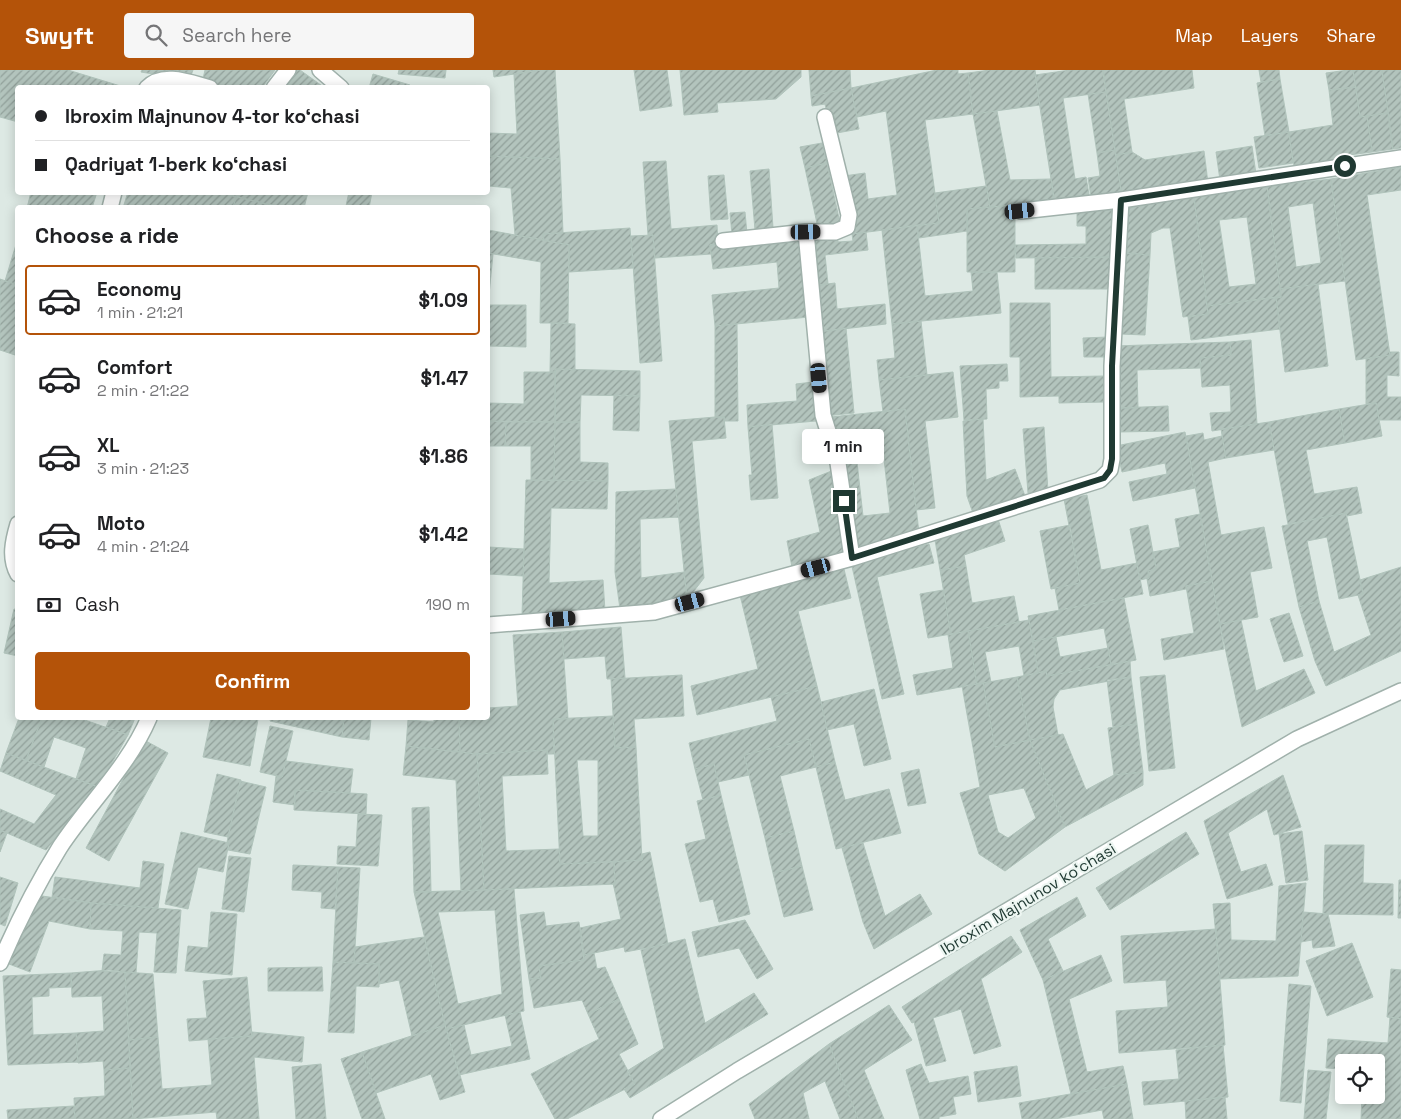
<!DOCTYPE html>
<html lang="en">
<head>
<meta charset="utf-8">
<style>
	body { margin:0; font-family:"Space Grotesk",sans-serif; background:#f6f6f6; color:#202124; height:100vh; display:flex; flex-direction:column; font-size:19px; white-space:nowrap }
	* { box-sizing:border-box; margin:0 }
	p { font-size:16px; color:#757577 }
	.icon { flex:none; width:28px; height:28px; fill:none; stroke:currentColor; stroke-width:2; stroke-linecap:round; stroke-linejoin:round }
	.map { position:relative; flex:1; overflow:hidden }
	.drawer { position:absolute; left:15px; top:135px; width:475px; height:515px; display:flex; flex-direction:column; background:#fff; border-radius:5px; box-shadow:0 2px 12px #0003 }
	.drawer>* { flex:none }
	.guide { position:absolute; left:15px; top:15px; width:475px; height:110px; border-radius:5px; box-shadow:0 2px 12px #0003; display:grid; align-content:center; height:110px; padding:0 20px; background:#fff }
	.tools { position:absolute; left:1335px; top:984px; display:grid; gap:10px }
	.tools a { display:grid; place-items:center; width:50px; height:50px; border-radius:5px; background:#fff; box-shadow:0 2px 12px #0003; font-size:25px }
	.end { position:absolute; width:22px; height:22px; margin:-11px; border:6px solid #1f3932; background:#fff; box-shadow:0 0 0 2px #fff }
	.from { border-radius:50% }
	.bubble { position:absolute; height:35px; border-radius:5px; background:#fff; box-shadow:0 2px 12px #0003; font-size:16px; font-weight:700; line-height:35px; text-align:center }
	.car { position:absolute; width:15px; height:30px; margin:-15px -8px; border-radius:6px; box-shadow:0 0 4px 1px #0007; background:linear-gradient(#222 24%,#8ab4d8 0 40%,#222 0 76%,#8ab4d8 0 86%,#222 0) }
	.guide b { display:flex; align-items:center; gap:18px; height:48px; font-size:19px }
	.guide b+b { border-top:1px solid #e0e0e0 }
	.guide i { width:12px; height:12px; background:#202124 }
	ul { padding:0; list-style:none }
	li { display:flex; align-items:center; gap:15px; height:70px; margin:0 10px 8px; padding:0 10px; border:2px solid transparent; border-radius:5px }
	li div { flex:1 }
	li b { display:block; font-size:19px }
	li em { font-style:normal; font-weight:700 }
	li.current { border-color:#b45309 }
	li>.icon { width:45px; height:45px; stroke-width:1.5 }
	h2 { padding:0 20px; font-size:22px; line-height:60px }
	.pay { display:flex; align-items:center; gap:12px; height:55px; padding:0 20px; font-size:19px }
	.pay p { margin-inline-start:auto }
	.button { display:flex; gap:10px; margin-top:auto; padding:10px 20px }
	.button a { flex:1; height:58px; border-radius:5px; background:#b45309; color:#fff; font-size:20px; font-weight:700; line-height:58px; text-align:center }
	header { display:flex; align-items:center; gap:30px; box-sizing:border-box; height:70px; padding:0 25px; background:#b45309; color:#fff }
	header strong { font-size:24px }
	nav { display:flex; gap:28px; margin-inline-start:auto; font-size:18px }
	.search { width:350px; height:45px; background:#f6f6f6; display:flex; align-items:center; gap:12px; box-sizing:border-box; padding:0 18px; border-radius:5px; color:#757577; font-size:19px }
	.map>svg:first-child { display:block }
	.building { fill:url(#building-hatch); stroke:#b0c3bb; fill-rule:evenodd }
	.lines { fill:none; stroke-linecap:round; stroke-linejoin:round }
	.minor-casing { stroke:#a0b1ab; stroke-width:18 }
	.tertiary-casing { stroke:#a0b1ab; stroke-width:18 }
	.minor { stroke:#fff; stroke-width:15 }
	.tertiary { stroke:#fff; stroke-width:15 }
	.route { stroke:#1f3932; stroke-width:6 }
	.labels { text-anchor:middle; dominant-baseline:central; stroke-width:4.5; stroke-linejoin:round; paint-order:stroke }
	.street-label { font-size:16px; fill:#1f3932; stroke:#edf6f2 }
</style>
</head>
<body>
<header>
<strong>Swyft</strong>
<div class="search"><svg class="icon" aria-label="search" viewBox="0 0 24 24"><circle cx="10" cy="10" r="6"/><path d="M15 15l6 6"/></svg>Search here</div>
<nav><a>Map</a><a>Layers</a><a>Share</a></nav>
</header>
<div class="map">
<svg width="1401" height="1049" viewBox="0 0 1401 1049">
	<defs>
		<pattern id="building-hatch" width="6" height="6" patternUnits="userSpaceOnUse" patternTransform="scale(1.25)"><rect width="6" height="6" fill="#b3c4bd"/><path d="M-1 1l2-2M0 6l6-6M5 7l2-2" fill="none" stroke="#91a09a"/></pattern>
	</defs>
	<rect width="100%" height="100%" fill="#dde9e4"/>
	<path class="building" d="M0,0H68L127,18H18V52L0,47Z
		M142,0H168L165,6L141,2Z
		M168,0H193L190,8Z
		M205,0H275L262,18H221L202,13Z
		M296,0H300L325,18H284Z
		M399,0H446L445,8L398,4Z
		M493,0H541L494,7Z
		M541,0H555L560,89L488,86V63L517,64L514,4Z
		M634,0H667L672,36L640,41Z
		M680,0H801V7L776,29L717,33L718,42L684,45Z
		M809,0H850L851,18L811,26Z
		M937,0H958V4L968,3L973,44L925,50L939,153L852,164L844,106L865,103L868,129L897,125L886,41L857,47L851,18Z
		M990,0H1035L1040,35L973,44L968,3Z
		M1070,0H1103L1106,22L1063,28L1075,109L1086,107L1090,130L1055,135L1035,5Z
		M1103,0H1192L1194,18L1124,29L1132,82L1116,85Z
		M1259,0H1279L1280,9L1261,12Z
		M1348,0H1353L1356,17L1329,20L1326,3Z
		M1353,0H1382L1388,43L1360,47Z
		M1382,0H1401V78L1393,79Z
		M373,4L410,15L409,18H369Z
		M1280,9L1289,62L1265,66L1257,13Z
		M1356,17L1360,47L1367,46L1372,82L1341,86L1342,89L1294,96L1289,62L1333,55L1329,20Z
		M851,18L859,59L831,64L825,34L812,36L811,26Z
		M1106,22L1115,80L1097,83L1088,24Z
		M997,41L1010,110L1051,109L1054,132L990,137L973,44Z
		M1388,43L1393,79L1372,82L1367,46Z
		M1289,62L1293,93L1259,98L1254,67Z
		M822,73L827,93L805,98L800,77Z
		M1252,76L1256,104L1220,110L1216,82Z
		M1115,80L1122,128L1092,133L1088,108L1100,106L1097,83Z
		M1204,81L1208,113L1122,126L1116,85L1132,82L1145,90Z
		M488,86L560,89L563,163L543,164L544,170L515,165L511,118L488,116Z
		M666,91L671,159L717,155L718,174L710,175L711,184L655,188L653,165H648L643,92Z
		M827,93L840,153L818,158L805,98Z
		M1401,97V120L1367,125L1390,285L1356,290L1331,109Z
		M769,99L773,158L755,160L750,101Z
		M724,105L728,149L711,150L708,106Z
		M1331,109L1345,211L1280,219L1267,116ZM1313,133L1321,193L1296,197L1288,137Z
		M986,116L990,137L967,139V161L919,168L917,155L939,153L935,123Z
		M1267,116L1281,227L1207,236L1194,126ZM1247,147L1256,214L1229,217L1219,150Z
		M31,122H97L92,138H27Z
		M128,122H218L236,127L233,138H158L147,135V138H123Z
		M218,122H308L304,138H284Z
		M349,122H372L369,138L346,136Z
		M1194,126L1208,244L1183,247L1170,158H1163L1151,163L1150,185L1126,183L1129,138Z
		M236,127L284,138H233Z
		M1015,135V202H967V139Z
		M1077,139H1112V187L1016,188L1015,175L1086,174V156H1077Z
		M745,142L747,164L732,165L730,143Z
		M917,155L925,226L973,221L971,202H997L1001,243L892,254L882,160Z
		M630,158L633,198L569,202V175L544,170L543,164Z
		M488,160L569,175L568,253H540L541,192L488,183Z
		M866,162L868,180L825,185L828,214L812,216L807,169L837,166L838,172L853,171L852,164Z
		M653,165L662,291L640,293L631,166Z
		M800,166L809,247L715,256L712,225L779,218L777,192L713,199L710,175Z
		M18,168V215L5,211Z
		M488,183L493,184L488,235Z
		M1126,183L1150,185L1145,265L1120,264Z
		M1112,187L1113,219H1035V188Z
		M0,209L18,215V286L0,280Z
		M835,213L837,239L885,234L886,254L817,262L812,216Z
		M1318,214L1328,296L1285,302L1276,227H1281L1280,219Z
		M1276,227L1280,259L1191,270L1188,247L1208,244L1207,236Z
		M1010,233H1050L1051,307L1104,306L1105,332L1059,333V326L1020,327V287H1010Z
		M488,235H526V277L488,276Z
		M921,251L927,305L879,310L877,290L895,288L892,254Z
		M551,253L575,254V300L555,299V302H550Z
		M737,254L738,351H724V347H715V256Z
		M846,258L854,343L825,346L817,262Z
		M1108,267V287H1084L1083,268Z
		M1251,270L1257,354L1212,361L1210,343L1231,342L1230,315L1202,317L1200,288L1231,285L1230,272Z
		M1230,272L1231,285L1200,288V298L1137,300L1138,338H1117L1115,276Z
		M1389,282H1399V306L1387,305V327H1401V350H1379L1376,333L1366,334V289L1390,285Z
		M1007,294L1008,311H999V318L986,319L987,349L964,350L960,296Z
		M555,299L640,301V326L581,325L580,352H555Z
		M524,302H555V352L488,351V333L524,334Z
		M953,302L958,347L925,351L935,438L916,440L905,339L883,342L879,310Z
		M813,312L816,351L748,357L747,335L797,331L796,314Z
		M614,325L640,326L639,361L613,360Z
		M1376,333L1382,366L1345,373L1339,339Z
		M1168,336L1169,361L1118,362L1117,338Z
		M905,339L919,463L852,481L831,347ZM882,371L890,443L863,446L855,374Z
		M1339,339L1345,373L1306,380L1314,424L1357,417L1362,443L1347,446L1346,443L1288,454L1269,352Z
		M715,347H724L726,368L692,371L704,508L687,530L669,351Z
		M983,349L986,410L1015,399L1025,426L974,446L967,426L963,351Z
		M488,351L506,352L505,376H488Z
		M506,352H555L554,410H531V376H505Z
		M555,352H580V392L608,393V411L554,410Z
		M1269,352L1274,380L1226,388L1221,359Z
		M772,354L778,428L751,430L749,405H752L748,357Z
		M1044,357L1048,422L1028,423L1023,359Z
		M1185,362L1195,418L1133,431L1129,412L1167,404L1165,393L1122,402L1116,376Z
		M1203,363L1204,370L1222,366L1226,388L1208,392L1221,465L1264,457L1272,498L1250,502L1258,547L1220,554L1186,366Z
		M834,400L848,482L792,497L787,471L820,462L809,410Z
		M526,410L608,411L607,439L551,438L549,513L603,510L605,541L522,546Z
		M676,419L679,447L640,449L641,508L684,502L687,530L620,539L615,502L616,422Z
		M1087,425L1101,500L1137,493L1143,524L1059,540L1055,518L1080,513L1064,429Z
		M1346,443L1363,524L1339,529L1327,467L1307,471L1319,531L1299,537L1282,456Z
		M1200,444L1212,511L1186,516V519L1150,526L1147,509L1149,508L1148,501L1156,499L1153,482L1180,477L1175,449Z
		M998,449L1005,471L964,485L966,496L940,500L935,470Z
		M1070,455L1080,513L1051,519L1040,461Z
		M1148,455L1156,499L1148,501L1149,508L1140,510L1130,459Z
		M929,474L934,493L877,507L904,624L882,629L851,492Z
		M488,477L524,479L523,506L488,504Z
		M843,495L851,528L798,541L817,616L697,645L691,616L758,599L739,521Z
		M966,496L972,533L1014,526L1019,552L951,564L940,500Z
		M1401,497V581L1326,616L1315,591L1299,537L1319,531L1334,582L1371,565L1358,525L1363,524L1360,510Z
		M1212,511L1224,579L1164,590L1161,569L1194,563L1186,516Z
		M943,520L951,564L928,568L920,524Z
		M1124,528L1136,590L1111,595L1104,558L1033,571L1028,546Z
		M14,539L18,540V586L4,583Z
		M1289,543L1303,586L1284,592L1270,549Z
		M1029,550L1038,603L1024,606L1019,576L985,582L991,612L977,614L968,561Z
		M1241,550L1256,621L1304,599L1315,623L1242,657L1220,554Z
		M621,557L625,608L607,609L605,586L564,589L562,562Z
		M968,561L977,614L917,625L913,605L953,598L948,565Z
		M562,562L568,649H553L554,684H547V680L477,684L460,682L459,648H488V638L518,636L513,565Z
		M1056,567L1060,587L1108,578L1111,595L1047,606L1046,601L1038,603L1033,571Z
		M1130,591L1131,607L1060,620L1054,629L1053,637L1058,665L1030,670L1017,607L1046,601L1047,606Z
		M682,605L684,646L634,649L636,677L615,678L611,609Z
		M1165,605L1175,698L1149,701L1140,607Z
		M1017,607L1030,670L995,677L983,613Z
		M1131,607L1137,654L1113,657L1107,610Z
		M983,613L995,677L1030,670L1065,757L1005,801L979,784L960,723L980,717L962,616ZM1024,718L1036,748L1008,768L998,762L988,725Z
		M817,616L835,692L816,697L809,669L744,685L749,705L718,712L714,694L695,699L689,673L777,651L771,627Z
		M874,619L891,689L864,696L854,654L827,660L821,632Z
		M613,646L615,678L636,677L642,790L560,794L553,649ZM577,690H598V766H583Z
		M19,648H42L26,690L6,683Z
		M42,648H79L128,665L98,717L76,709L86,678L54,667L44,697L26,690Z
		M110,648H135L128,665L106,657Z
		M211,648L258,649L250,696L203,687Z
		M271,648H344L342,667L270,651Z
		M344,648H371L369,670L342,667Z
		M434,648H459L460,682L406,676L408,650L434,652Z
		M1137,654L1143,702L1114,705L1108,658Z
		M270,656L293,661L282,707L260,702Z
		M1063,664L1086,720L1114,705L1143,702V715L1065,757L1030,670Z
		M809,669L816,697L780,706L794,761L765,768L744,685Z
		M144,670L168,683L109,791L86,778Z
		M406,676L477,684L484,820L461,821L456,710L403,705Z
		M547,680L548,704L502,706L506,781L559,779L560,794L614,792L615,814L484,820L477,684Z
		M6,683L98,717L46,780L0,760V739L34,754L56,725L0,701Z
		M286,691L353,699L350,723L295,720V735L273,732L276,706L282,707Z
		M835,692L845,730L889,719L901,763L836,779L816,697Z
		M714,694L721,725L703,730L695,699Z
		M919,699L926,733L908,736L901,703Z
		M217,704L241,710L228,767L204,762Z
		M1283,705L1301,757L1274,765L1267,739L1228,763L1241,802L1266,794L1273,815L1227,829L1204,751Z
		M240,711L266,717L250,784L228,780L229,773L227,772Z
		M295,720L367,724L366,744L294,740Z
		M721,725L750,844L719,852L713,829L700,832L685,774L706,769L697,731Z
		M429,737L431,822H414L412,738Z
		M358,744L382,745L378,796L337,794L338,776L356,777Z
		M0,760L7,763L0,782Z
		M794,761L802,796L773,803L765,768Z
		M1302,761L1308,810L1286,813L1279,764Z
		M181,762L229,773L223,802L198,797L188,839L165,834Z
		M1186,762L1199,784L1110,840L1096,818Z
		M863,773L885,846L920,824L932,844L874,879L863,852L842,778Z
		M1325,775H1364L1363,813L1393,814V845L1323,844Z
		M650,782L668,874L625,882L624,877L584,885L580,858L621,849L613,813L615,814L614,792L642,790V784Z
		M229,786L251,788L244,842L222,839Z
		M143,791L164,794L158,838L91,833L52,827L55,807L140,818Z
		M293,795L338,797L335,839L321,838L322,822L292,820Z
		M802,796L813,840L784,847L773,803Z
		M338,797L360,798L354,893L333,892Z
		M0,807L18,813L5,856L0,854Z
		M1399,810H1401V848H1398Z
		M1306,813L1298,906L1220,909L1213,834L1230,833L1231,870L1276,871L1279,816Z
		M514,819L524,941L446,959L414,822ZM495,840L502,924L458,934L438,842Z
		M35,825L91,833L90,859L49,851L30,902L9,894Z
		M1077,827L1086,846L1048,869L1063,901L1043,910L1020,860Z
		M91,833L181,840L176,903L154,902L157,863L139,862L136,903L102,901L104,884L121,885L123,861L90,859Z
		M211,842L237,844L232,905L185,901L188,876L208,878Z
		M544,842L546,856L579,852L584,890L539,896L541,908L529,909L520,845Z
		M1303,842L1328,844L1335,876L1313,878L1312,870L1301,872Z
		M745,850L773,899L757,909L739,878L698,887L692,862Z
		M1216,859L1225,975L1119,983L1116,941L1168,937L1166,910L1124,913L1121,866Z
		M1011,866L1022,882L981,909L1001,976L974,984L961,939L933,948L946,991L926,996L914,952L912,953L902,937Z
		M424,867L445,955L412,966L399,910L379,914V894L354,893L355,877Z
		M685,869L705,953L754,923L768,944L630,1028L624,1019L635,1014L627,1001L664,978L641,880Z
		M1352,873L1373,927L1327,946L1306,891Z
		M594,883L597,899L605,897L619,929L588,944L582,930L534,938L529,909L541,908L539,896L584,890V885Z
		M1101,885L1112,911L1069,929L1087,1002L1123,996L1127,1014L1071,1024L1043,910Z
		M333,892L379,894V917L356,916L354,963L328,962Z
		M322,897L323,921H268V898Z
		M1391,899L1401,900V949L1387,947Z
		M109,900L125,902L130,998L104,1000L103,991L78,993L76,963L104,961L102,926L72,927L71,903Z
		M125,902L153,904L158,967L129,970Z
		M71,903V917L49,918V926L32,927L33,965L76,963L78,992L8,995L3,906Z
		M247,907L252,966L189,971L187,949L207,948L203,911Z
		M1289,914L1311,916L1301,1033L1280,1031Z
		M619,929L638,974L619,984L635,1014L567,1049H555L531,1004L599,969L588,944Z
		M889,935L912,970L864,1000L884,1049H858L829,974Z
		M520,942L530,989L459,1005L446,959L464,955L471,985L512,976L505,945Z
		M1390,947L1401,949V1049H1361L1362,1025H1376V992H1344V999L1326,998L1328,969L1388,973Z
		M445,955L465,1022L440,1030L431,1004L376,1023L362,982Z
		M252,962L304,967L302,992L254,987L259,1049H217L216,1042L133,1049L129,970L158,967L162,1019L212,1015L208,969L252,966Z
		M829,974L858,1049H840L825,1011L803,1023L809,1049H755L749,1034Z
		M1223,975L1228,1027L1144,1035L1142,1012L1179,1009L1176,980Z
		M362,982L376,1023L385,1049H362L341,989Z
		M321,994L326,1049H296L292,997Z
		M921,994L929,1013L968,1006L971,1024L953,1027L956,1044L939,1047V1049H920L906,1000Z
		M1017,996L1021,1026L978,1032L974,1002Z
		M130,998L133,1049H75L74,1028L105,1026L104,1000Z
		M1308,1000L1331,1002L1326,1049H1304Z
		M1127,1014L1133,1049H1104L1102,1040L1055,1049H1022L1019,1033Z
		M1225,1027L1227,1049H1186L1185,1031Z
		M74,1036L75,1049H8L7,1040Z"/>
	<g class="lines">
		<defs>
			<path id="minor" d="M320,0L341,18
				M147,18C163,1 191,13 210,18
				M274,18L288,0
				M110,138L114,122
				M1021,141L1121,130
				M806,162L823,345L838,393L852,488
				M723,171L806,162H835L847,157L849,145L825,47
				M18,454C13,471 9,488 18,504
				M488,555L654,542L852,488L1100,410L1110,400L1112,389V296L1121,130L1401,88
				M0,893C17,853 37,814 60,777C89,733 128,697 149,648"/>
			<path id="tertiary" d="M661,1049L737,1001L1297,669L1401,621"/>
		</defs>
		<use href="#minor" class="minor-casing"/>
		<use href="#tertiary" class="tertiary-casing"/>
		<use href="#minor" class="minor"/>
		<use href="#tertiary" class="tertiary"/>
	</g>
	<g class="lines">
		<path class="route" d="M844,431L852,488L1104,408L1110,400L1112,389V296L1121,130L1345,96"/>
	</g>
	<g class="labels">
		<g class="street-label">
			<text transform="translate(1028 829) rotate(-31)">Ibroxim Majnunov koʻchasi</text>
		</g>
	</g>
</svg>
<div class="tools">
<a><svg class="icon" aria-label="locate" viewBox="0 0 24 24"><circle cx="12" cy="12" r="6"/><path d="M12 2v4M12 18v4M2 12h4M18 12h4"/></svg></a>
</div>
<i class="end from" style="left:1345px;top:96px"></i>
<i class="end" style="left:844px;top:431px"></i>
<div class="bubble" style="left:802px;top:359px;width:82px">1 min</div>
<i class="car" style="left:1020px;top:141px;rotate:84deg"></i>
<i class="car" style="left:806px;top:162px;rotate:89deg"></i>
<i class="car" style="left:819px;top:308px;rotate:175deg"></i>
<i class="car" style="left:816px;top:498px;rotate:255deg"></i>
<i class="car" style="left:690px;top:532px;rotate:75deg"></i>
<i class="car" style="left:561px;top:549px;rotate:86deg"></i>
<div class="guide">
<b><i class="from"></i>Ibroxim Majnunov 4-tor koʻchasi</b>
<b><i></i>Qadriyat 1-berk koʻchasi</b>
</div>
<section class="drawer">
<h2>Choose a ride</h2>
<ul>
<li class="current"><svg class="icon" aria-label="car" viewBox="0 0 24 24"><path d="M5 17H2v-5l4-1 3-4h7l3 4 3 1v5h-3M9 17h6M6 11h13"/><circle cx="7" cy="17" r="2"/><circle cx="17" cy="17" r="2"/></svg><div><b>Economy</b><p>1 min · 21:21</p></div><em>$1.09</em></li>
<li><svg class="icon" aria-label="car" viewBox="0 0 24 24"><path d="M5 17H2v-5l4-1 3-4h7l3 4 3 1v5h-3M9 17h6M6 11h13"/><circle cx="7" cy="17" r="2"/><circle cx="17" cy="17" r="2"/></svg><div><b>Comfort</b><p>2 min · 21:22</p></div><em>$1.47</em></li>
<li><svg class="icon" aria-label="car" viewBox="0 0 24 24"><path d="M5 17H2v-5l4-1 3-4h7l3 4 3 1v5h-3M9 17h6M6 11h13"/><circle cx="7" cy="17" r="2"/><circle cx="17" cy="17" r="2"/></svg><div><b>XL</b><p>3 min · 21:23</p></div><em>$1.86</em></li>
<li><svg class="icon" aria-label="car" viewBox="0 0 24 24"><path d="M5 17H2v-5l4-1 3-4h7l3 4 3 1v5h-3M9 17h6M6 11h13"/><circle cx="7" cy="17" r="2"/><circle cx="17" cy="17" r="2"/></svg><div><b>Moto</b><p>4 min · 21:24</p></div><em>$1.42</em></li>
</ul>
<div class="pay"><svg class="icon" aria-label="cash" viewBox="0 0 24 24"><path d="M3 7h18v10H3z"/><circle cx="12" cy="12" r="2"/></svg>Cash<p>190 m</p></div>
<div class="button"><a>Confirm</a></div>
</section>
</div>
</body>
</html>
